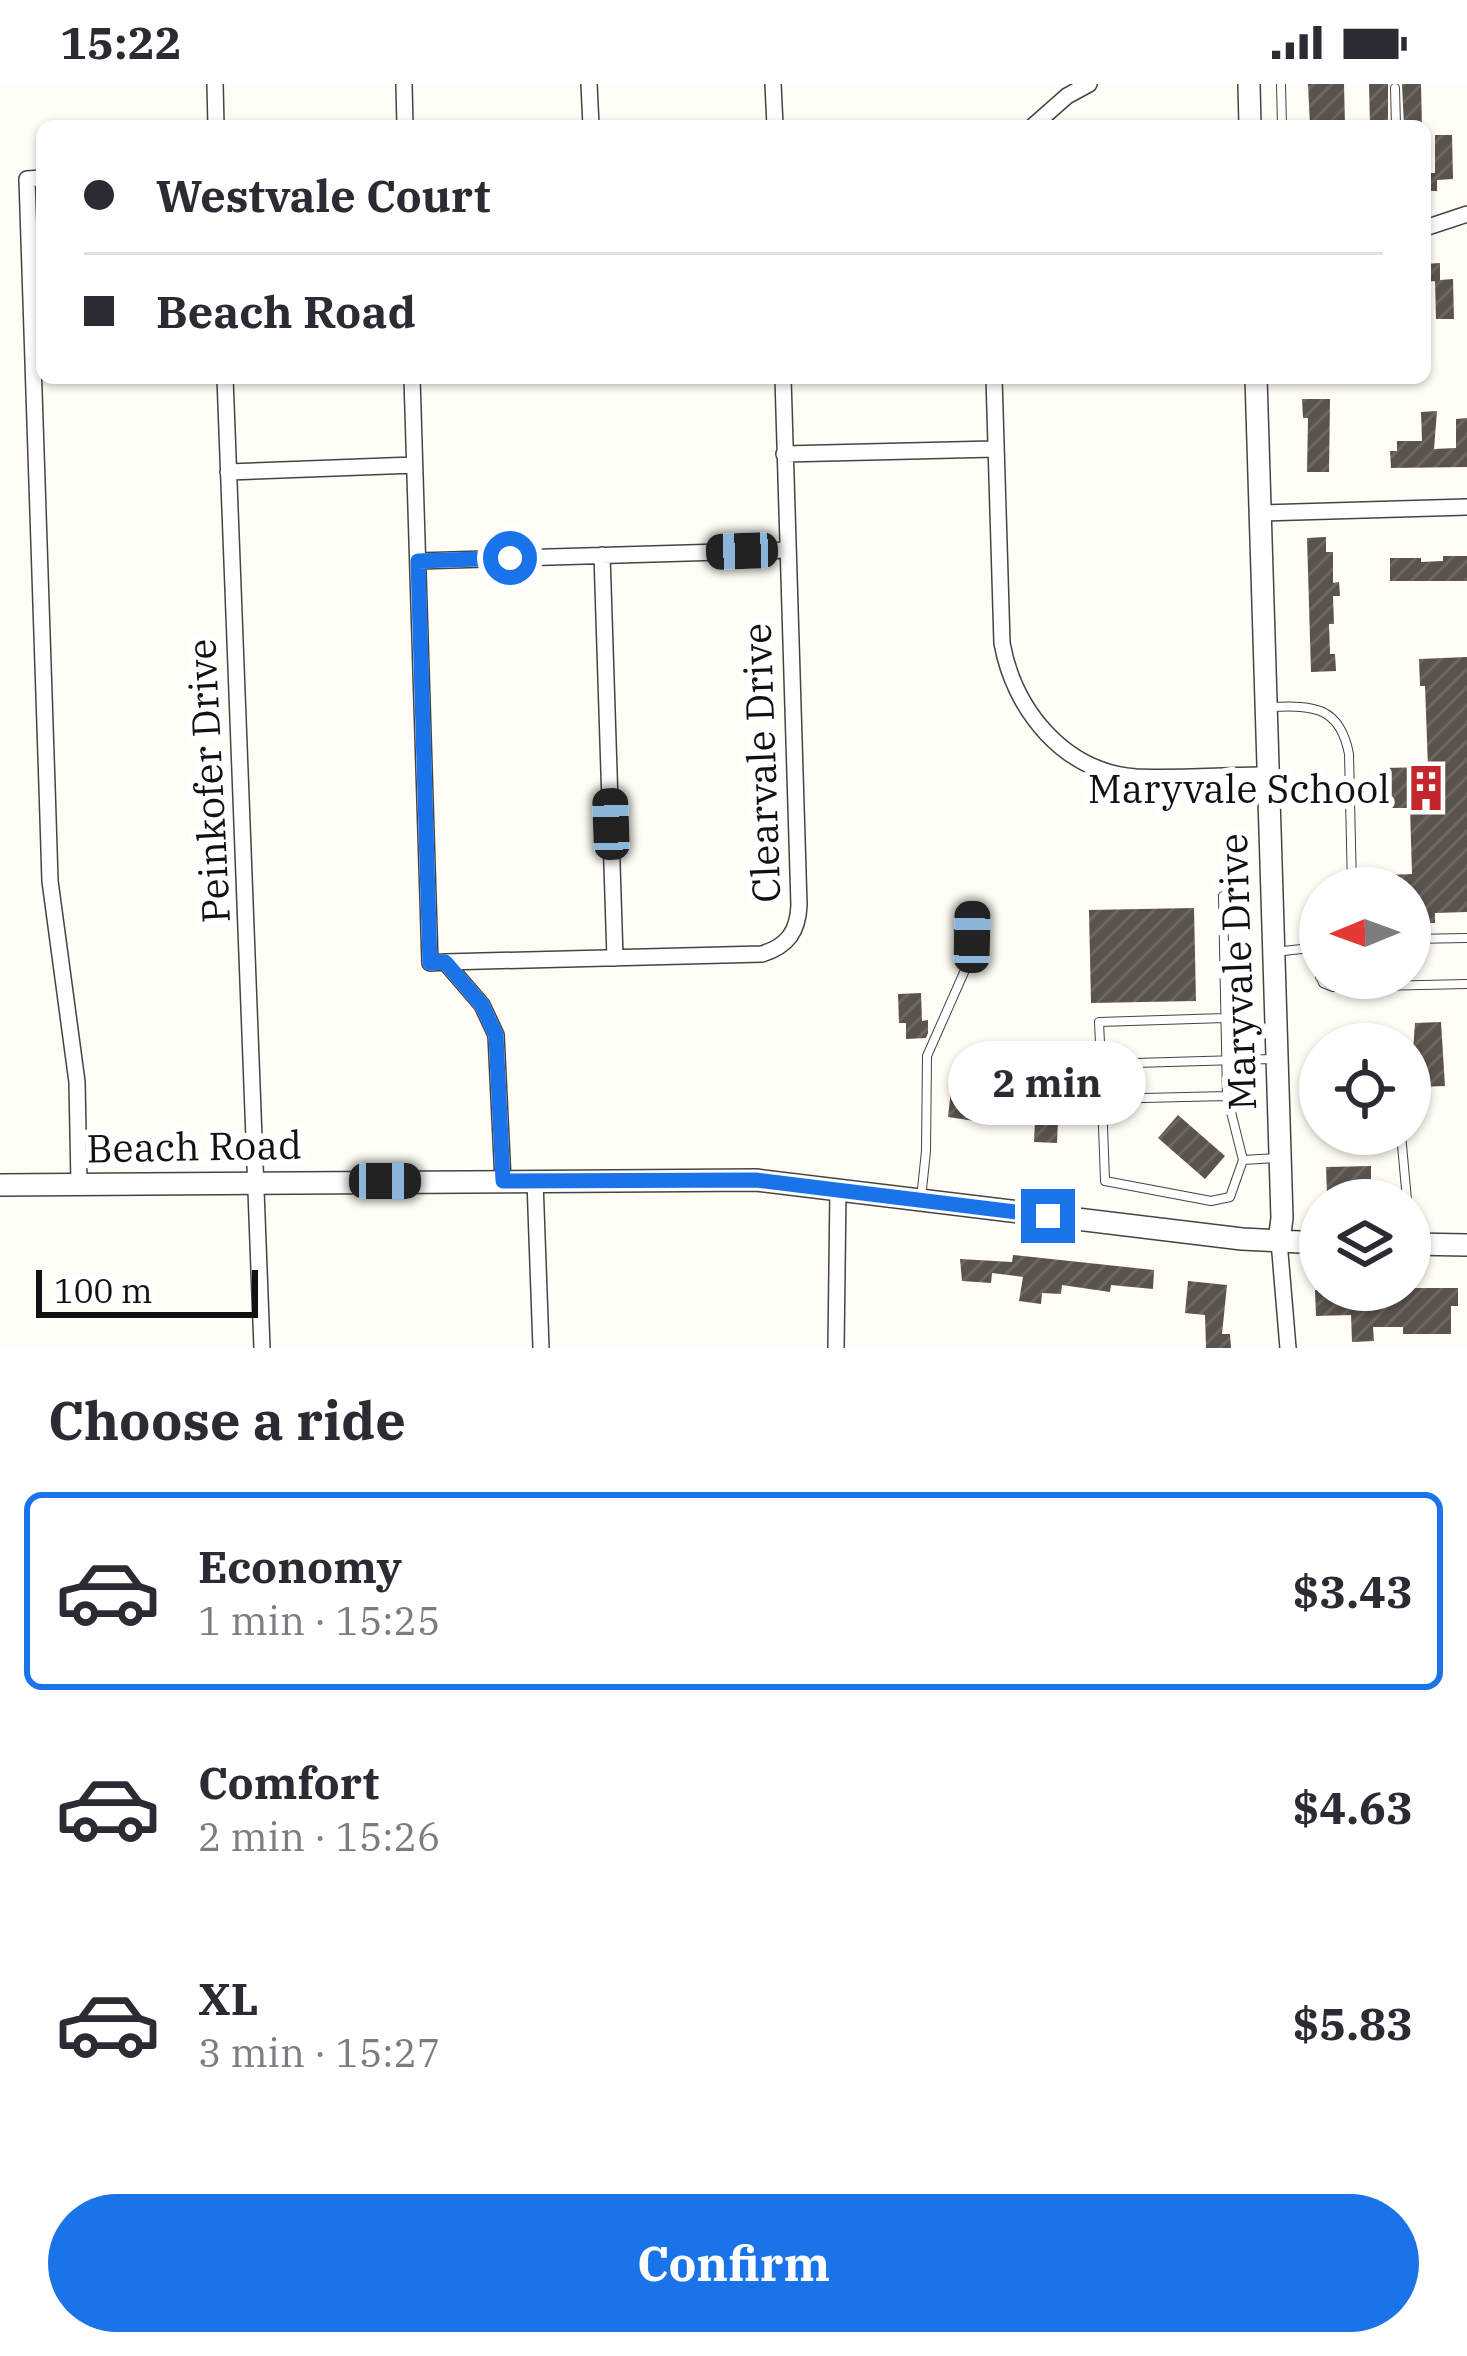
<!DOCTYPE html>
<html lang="en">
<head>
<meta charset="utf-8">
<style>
	body { margin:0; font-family:"IBM Plex Serif",serif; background:#f2f2f3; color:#2b2b33; height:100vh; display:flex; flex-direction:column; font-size:45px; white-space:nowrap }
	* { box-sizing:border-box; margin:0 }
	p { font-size:39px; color:#7c7c81 }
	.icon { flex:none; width:66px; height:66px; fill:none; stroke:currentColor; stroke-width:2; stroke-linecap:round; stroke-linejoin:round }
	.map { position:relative; height:1264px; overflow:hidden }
	.drawer { display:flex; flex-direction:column; background:#fff; flex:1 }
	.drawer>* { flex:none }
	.guide { position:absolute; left:36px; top:36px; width:1395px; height:264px; border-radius:18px; box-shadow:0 3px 9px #0004; display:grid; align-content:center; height:264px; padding:0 48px; background:#fff }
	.needle { width:78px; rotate:269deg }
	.fabs { position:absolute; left:1299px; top:783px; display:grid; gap:24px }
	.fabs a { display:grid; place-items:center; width:132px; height:132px; border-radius:50%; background:#fff; box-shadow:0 3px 9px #0004; font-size:60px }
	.scale { position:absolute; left:36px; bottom:30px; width:222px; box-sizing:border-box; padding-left:12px; border:6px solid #111; border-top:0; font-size:33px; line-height:42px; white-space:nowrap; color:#111; -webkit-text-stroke:9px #fff; paint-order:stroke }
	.end { position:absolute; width:54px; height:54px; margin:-27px; border:15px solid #1a73e8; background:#fff; box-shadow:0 0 0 6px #fff }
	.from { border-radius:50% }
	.bubble { position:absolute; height:84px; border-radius:42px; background:#fff; box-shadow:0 3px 9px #0004; font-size:39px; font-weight:800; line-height:84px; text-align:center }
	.car { position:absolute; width:36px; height:72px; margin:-36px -18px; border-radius:15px; box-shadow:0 0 9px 3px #0007; background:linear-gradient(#222 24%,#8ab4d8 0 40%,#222 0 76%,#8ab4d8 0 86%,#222 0) }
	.guide b { display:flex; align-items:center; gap:42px; height:114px; font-size:45px }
	.guide b+b { border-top:3px solid #e1e1e2 }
	.guide i { width:30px; height:30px; background:#2b2b33 }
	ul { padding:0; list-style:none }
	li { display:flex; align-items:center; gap:36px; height:198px; margin:0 24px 18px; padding:0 24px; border:6px solid transparent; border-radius:18px }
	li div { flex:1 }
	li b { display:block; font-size:45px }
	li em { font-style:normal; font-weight:800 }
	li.active { border-color:#1a73e8 }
	li>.icon { width:108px; height:108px; stroke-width:1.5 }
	h2 { padding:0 48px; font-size:54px; line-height:144px }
	.action { display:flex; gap:24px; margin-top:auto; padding:24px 48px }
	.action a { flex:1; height:138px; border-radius:72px; background:#1a73e8; color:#fff; font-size:48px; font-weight:800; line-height:138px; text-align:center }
	.status { display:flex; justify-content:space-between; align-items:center; height:84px; padding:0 60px; background:#fff; direction:ltr }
	.status svg { height:33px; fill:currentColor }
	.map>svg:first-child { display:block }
	.building { fill:url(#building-hatch) }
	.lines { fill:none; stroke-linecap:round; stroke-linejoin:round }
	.service-casing { stroke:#444; stroke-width:10 }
	.minor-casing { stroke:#444; stroke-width:18 }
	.tertiary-casing { stroke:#444; stroke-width:24 }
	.service { stroke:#fff; stroke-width:8 }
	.minor { stroke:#fff; stroke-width:15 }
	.tertiary { stroke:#fff; stroke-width:21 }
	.route { stroke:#1a73e8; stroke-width:15 }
	.labels { text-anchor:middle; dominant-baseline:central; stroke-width:12; stroke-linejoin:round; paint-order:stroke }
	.street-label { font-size:39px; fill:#111; stroke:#fff }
	.poi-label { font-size:39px; fill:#111; stroke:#fff; text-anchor:end }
</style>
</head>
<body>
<div class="status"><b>15:22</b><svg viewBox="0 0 49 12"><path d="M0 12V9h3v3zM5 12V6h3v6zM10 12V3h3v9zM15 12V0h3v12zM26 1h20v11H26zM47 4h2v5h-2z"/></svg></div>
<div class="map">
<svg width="1467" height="1264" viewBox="0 0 1467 1264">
	<defs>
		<pattern id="building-hatch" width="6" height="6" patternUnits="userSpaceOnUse" patternTransform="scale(3)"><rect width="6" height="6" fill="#5a524d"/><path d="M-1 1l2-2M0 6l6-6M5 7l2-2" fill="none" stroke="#6d6662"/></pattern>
	</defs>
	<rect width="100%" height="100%" fill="#fffdf5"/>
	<path class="building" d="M1308,0H1344L1345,42H1310Z
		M1369,0H1388V42H1370Z
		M1402,0H1421L1422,42H1404Z
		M1435,51H1452L1453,95L1437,96V107H1425V89H1435Z
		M1440,179V196L1453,195L1454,235H1436L1435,197L1425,198V180Z
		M1302,315H1330L1329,388H1307L1308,334H1303Z
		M1437,327L1434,365L1456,364V335L1467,334V383L1391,384L1390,367H1397V357H1422L1421,328Z
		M1326,453V468H1333V499L1339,498L1340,512H1333L1334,540H1329L1330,570H1335L1336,587L1311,588L1307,454Z
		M1443,472H1467V497H1390V474H1421V478L1443,477Z
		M1467,573V828L1435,829V839H1424V828L1410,829V804H1388V791L1412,790L1410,724H1385L1384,684L1428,683L1425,602H1420L1419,575Z
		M1194,824L1196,917L1091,919L1089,826Z
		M921,909L922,937L928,936V949L926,954L906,955V939H899L898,910Z
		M1441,938L1445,1002L1417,1003L1416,982H1412L1415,939Z
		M951,1006L963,1008L962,1014L982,1017L981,1024L990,1025L988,1039L948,1033Z
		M1045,1014L1059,1015L1057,1059L1034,1058L1036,1017Z
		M1178,1031L1225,1072L1205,1095L1158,1054Z
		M1371,1082V1109L1327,1110L1326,1083Z
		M1013,1171L1154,1186L1153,1205L1111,1201L1110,1208L1062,1201L1061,1210L1042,1209L1041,1220L1019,1217L1023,1193L992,1189L991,1199L962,1197L960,1175L1012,1178Z
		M1188,1197L1227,1201L1222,1250H1230L1231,1264H1206L1205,1231L1185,1229Z
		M1410,1204H1458V1222H1451V1250H1403V1243H1373L1374,1257L1352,1258L1351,1231L1316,1232L1315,1206Z"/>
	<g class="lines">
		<defs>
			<path id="service" d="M1281,0L1282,42
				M1395,4L1396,42
				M1272,623C1314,621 1340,623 1349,670L1352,804
				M1223,812L1227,1012L1243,1076
				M1410,855L1467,854
				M1319,864L1320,893
				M1274,868L1320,863
				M1321,894L1323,899L1333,903L1467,900
				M1225,934L1099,938L1101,980L1275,975
				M1227,1012L1102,1015L1105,1097L1211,1117L1230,1113L1243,1076L1276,1074
				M1401,1050L1407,1116
				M921,1115L926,1067L927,972L969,877L973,825"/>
			<path id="minor" d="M215,0L216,42
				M404,0L405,42
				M589,0L591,42
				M773,0L775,42
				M1033,42L1067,12L1089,0
				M42,94L27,95L47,702L50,797L77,998L79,1099
				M1425,144L1467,130
				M225,294L262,1264
				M412,294L430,879L445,878L482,921L496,951L503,1097
				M994,294L1002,559C1014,626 1064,688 1136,693C1179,695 1224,691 1266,691
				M784,370L994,365
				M228,388L414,381
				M1260,429L1467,423
				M602,471L615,874
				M418,477L788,466
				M445,878L762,870C788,862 798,847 799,821L783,294
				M535,1097L541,1264
				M1279,1157L1288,1264
				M836,1264L838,1106"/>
			<path id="tertiary" d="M1249,0L1250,42
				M1256,294L1282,1134L1279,1157
				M0,1101L756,1096L1242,1155L1320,1159
				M1410,1160L1467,1161"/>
		</defs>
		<use href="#service" class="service-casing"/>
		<use href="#minor" class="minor-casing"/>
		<use href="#tertiary" class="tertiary-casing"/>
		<use href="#service" class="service"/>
		<use href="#minor" class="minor"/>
		<use href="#tertiary" class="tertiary"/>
	</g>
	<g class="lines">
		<path class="route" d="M510,474L418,477L430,879L445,878L482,921L496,951L503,1097L756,1096L1048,1132"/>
	</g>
	<defs>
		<symbol id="building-bare" viewBox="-9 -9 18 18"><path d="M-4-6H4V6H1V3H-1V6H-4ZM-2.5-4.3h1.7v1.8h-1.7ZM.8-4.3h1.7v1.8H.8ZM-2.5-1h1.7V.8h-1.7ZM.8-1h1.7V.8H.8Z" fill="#c4262e" stroke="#fff" stroke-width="2.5" paint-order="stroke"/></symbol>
	</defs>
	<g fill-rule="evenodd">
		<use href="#building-bare" x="1393" y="671" width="66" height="66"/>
	</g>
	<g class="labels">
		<g class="street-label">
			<text transform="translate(761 679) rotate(-92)">Clearvale Drive</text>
			<text transform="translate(208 697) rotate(-93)">Peinkofer Drive</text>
			<text transform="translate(1237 888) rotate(-92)">Maryvale Drive</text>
			<text transform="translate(194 1062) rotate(-1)">Beach Road</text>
		</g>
		<g class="poi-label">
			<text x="1390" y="704">Maryvale School</text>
		</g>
	</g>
</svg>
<div class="fabs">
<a><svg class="needle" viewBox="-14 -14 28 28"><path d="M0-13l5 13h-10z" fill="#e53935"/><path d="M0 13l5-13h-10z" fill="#7c7c81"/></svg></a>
<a><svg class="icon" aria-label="locate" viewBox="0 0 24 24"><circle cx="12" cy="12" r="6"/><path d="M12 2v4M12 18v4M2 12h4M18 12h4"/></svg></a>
<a><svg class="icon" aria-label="layers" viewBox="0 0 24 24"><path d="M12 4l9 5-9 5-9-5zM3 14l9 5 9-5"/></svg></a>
</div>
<div class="scale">100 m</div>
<i class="end from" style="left:510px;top:474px"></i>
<i class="end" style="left:1048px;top:1132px"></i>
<div class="bubble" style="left:948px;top:957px;width:198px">2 min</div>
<i class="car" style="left:742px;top:467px;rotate:268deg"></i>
<i class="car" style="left:611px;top:740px;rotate:358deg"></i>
<i class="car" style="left:972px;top:853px;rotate:1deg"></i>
<i class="car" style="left:385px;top:1097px;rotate:90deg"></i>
<div class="guide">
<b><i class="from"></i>Westvale Court</b>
<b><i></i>Beach Road</b>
</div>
</div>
<section class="drawer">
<h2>Choose a ride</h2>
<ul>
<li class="active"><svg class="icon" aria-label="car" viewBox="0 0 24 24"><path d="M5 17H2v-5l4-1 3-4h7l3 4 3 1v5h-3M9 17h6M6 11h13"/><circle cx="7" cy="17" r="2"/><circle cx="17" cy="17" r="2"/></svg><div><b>Economy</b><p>1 min · 15:25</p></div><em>$3.43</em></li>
<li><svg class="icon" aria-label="car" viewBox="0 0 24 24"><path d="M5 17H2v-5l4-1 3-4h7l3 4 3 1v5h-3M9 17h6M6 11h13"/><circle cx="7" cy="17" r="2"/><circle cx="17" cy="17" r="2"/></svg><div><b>Comfort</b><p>2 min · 15:26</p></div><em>$4.63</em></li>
<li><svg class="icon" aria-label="car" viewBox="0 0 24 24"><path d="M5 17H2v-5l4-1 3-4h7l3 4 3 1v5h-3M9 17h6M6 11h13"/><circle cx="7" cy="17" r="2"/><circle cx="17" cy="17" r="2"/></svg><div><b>XL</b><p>3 min · 15:27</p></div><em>$5.83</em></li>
</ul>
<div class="action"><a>Confirm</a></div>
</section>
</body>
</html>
